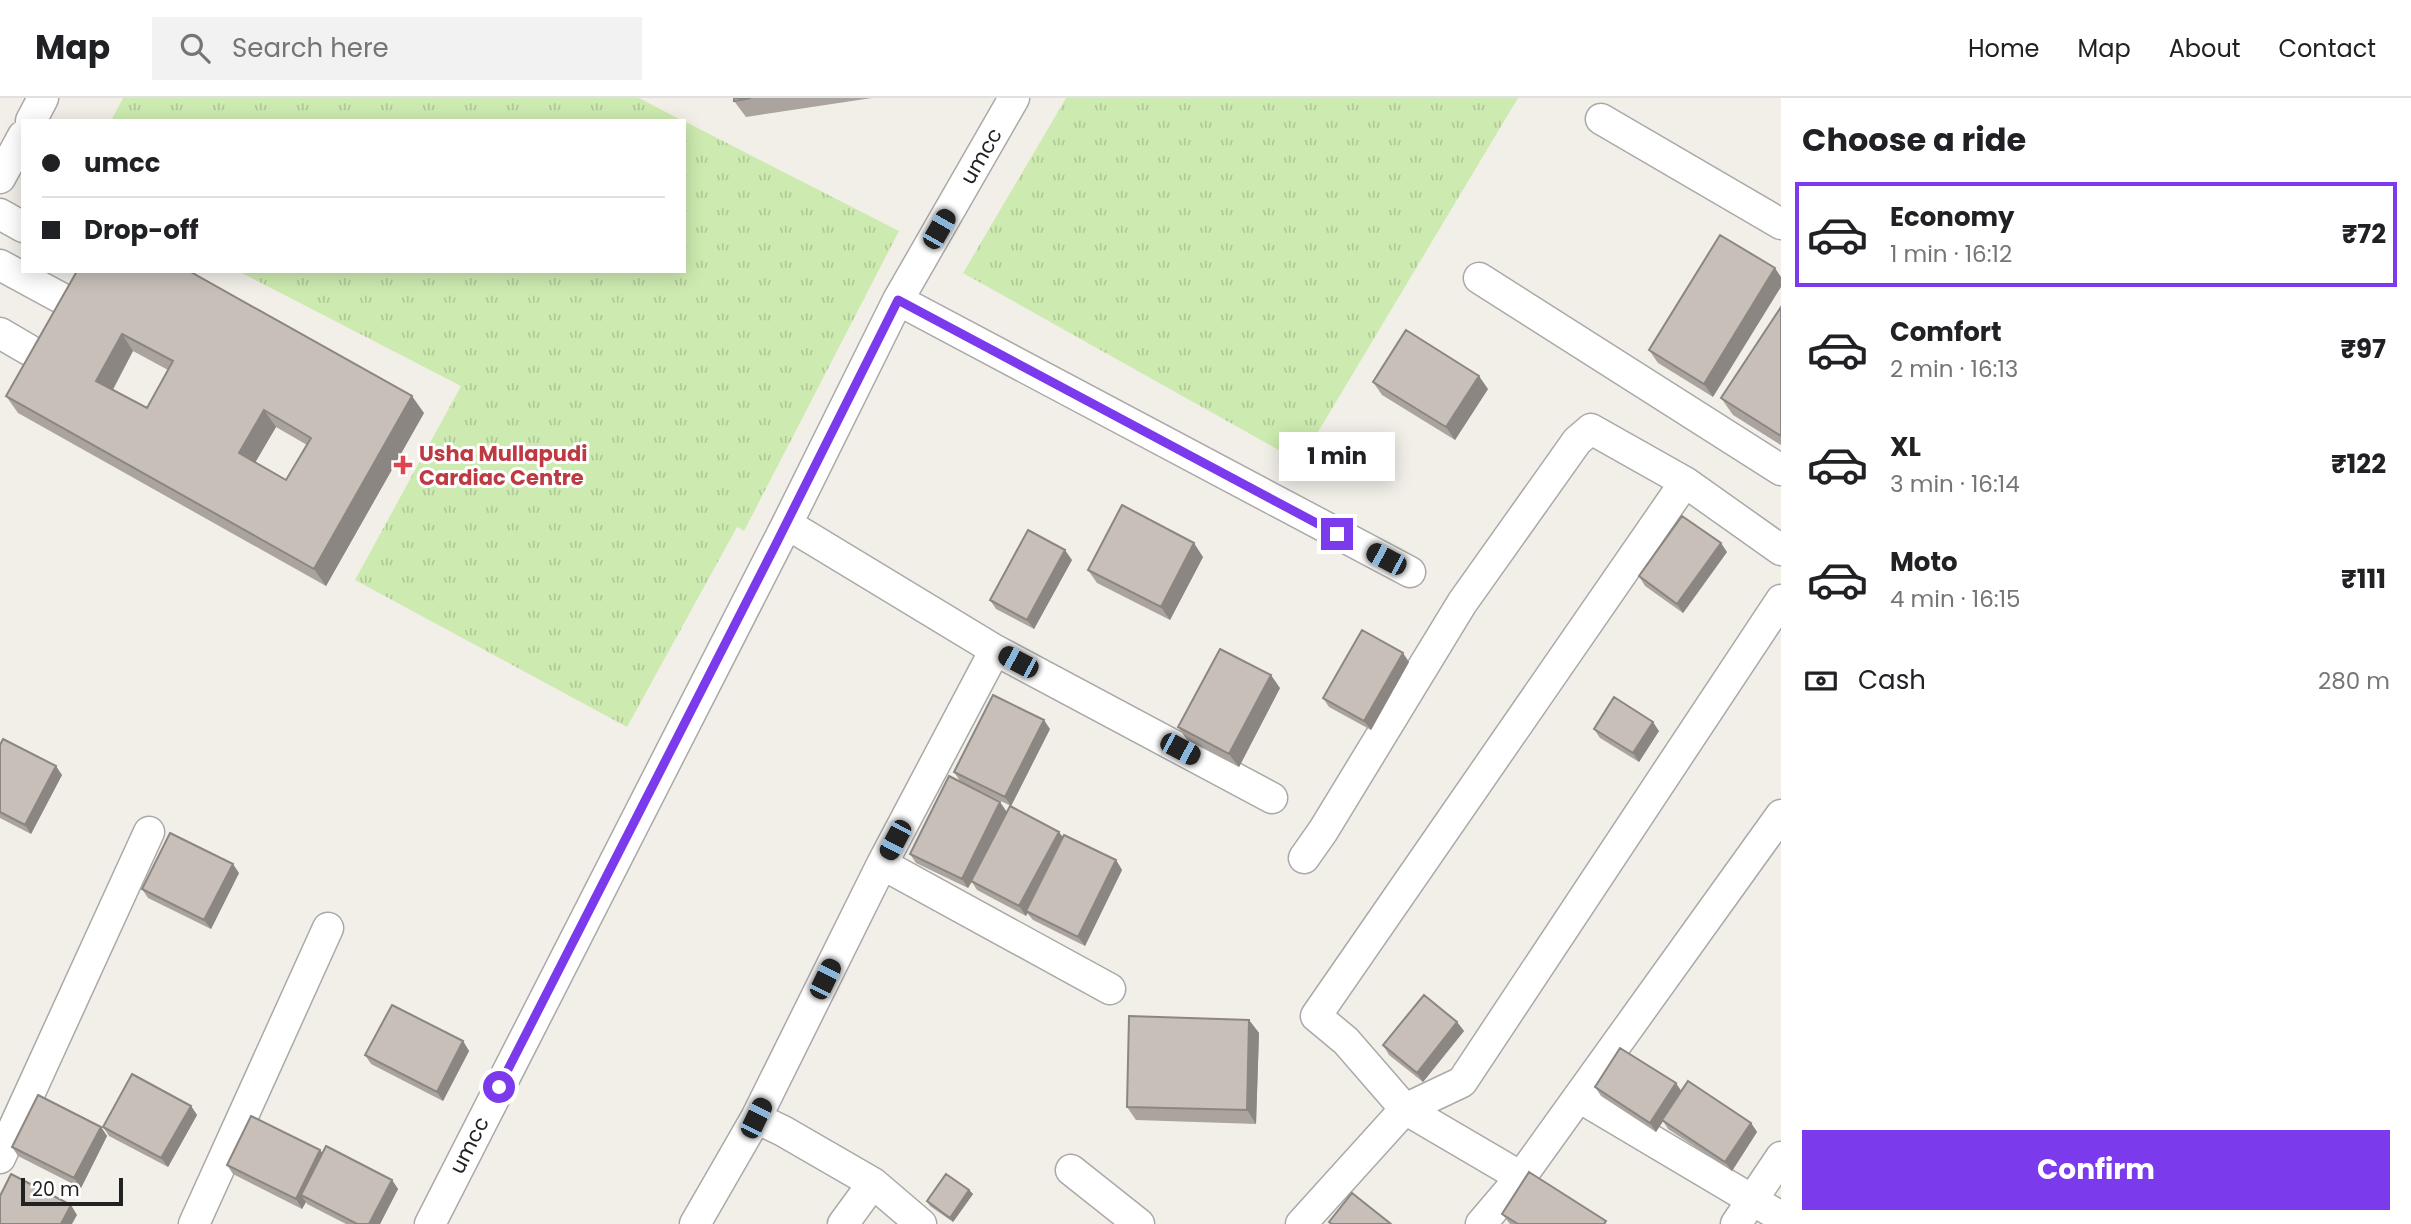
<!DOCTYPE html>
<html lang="en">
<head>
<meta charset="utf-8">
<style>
	body { margin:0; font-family:Poppins,sans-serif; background:#f2f2f2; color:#202124; height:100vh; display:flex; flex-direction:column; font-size:26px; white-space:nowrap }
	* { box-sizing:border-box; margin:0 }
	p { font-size:23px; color:#757577 }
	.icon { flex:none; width:38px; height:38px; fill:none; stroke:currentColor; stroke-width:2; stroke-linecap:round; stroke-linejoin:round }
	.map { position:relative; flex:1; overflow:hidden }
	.sheet { display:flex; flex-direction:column; background:#fff; width:630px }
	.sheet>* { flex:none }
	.hud { position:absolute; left:21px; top:21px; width:665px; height:154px; border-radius:0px; box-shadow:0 4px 18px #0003; display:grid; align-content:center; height:154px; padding:0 21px; background:#fff }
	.scale { position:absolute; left:21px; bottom:18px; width:102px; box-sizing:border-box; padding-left:7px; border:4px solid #222; border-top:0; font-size:19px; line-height:24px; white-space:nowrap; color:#222; -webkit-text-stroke:5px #fff; paint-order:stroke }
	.end { position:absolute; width:32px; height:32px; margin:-16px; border:9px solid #7c3aed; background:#fff; box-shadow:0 0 0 4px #fff }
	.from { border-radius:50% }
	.bubble { position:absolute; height:49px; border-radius:0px; background:#fff; box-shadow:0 4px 18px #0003; font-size:23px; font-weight:700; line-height:49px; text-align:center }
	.car { position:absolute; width:21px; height:42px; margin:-21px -10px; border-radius:9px; box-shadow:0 0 5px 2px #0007; background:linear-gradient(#222 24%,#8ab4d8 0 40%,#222 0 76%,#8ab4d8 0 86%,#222 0) }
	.hud b { display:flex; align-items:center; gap:24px; height:66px; font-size:26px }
	.hud b+b { border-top:2px solid #e0e0e0 }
	.hud i { width:18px; height:18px; background:#202124 }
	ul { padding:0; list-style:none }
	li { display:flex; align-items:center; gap:21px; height:105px; margin:0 14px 10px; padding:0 7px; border:4px solid transparent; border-radius:0px }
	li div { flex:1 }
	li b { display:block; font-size:26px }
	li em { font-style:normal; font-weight:700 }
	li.on { border-color:#7c3aed }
	li>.icon { width:63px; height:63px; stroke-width:1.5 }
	h2 { padding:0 21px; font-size:32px; line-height:84px }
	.pay { display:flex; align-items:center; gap:18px; height:77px; padding:0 21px; font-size:26px }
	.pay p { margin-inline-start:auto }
	.primary-button { display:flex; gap:14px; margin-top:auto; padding:14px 21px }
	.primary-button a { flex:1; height:80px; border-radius:0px; background:#7c3aed; color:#fff; font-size:28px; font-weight:700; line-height:80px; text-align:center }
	header { display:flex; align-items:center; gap:42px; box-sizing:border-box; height:98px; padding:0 35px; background:#fff; border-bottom:2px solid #e0e0e0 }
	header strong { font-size:33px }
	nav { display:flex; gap:38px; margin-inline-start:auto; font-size:24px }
	.search { width:490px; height:63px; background:#f2f2f2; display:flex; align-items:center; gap:18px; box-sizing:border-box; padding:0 24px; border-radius:0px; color:#757577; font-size:26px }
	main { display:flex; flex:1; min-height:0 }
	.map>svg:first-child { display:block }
	.grass { fill:url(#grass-tufts) }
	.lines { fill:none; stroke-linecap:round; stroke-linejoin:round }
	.street-casing { stroke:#a9a9a9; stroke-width:33 }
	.street { stroke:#fff; stroke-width:30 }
	.wall { fill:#aba49e; fill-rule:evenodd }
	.shaded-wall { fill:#8b8681 }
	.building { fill:#c7bfb8; stroke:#8b8681; stroke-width:2; fill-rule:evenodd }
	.route { stroke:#7c3aed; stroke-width:9 }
	.health-dot { fill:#e0444e; stroke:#fff; stroke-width:2.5 }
	.labels { text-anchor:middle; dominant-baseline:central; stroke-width:6; stroke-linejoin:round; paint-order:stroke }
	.street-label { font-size:21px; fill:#222; stroke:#fff }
	.health-label { font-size:21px; font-weight:bold; fill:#be3a42; stroke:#fff; text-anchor:start }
</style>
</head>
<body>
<header>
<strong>Map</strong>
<div class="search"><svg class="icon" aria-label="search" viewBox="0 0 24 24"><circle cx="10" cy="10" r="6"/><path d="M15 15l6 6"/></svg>Search here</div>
<nav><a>Home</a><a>Map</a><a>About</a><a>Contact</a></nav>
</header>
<main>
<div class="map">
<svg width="1781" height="1126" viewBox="0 0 1781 1126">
	<defs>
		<pattern id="grass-tufts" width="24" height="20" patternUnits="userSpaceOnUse" patternTransform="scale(1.75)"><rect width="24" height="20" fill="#cdebb0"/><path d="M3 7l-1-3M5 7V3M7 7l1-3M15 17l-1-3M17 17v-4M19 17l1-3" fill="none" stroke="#b0c997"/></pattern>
	</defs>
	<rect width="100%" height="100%" fill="#f2efe9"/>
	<path class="grass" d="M123,0H639L683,23H111Z
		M1066,0H1518L1300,364L963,175Z
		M684,23L899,133L744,433L737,429L627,629L355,482L461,288L238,173H684Z"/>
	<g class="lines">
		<defs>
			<path id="street" d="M1601,21L1781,126
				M31,23L43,0
				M0,80L23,38
				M0,116L23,129
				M0,167L61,200
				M1479,180L1781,372
				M898,202L1410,474
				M0,235L29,252
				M787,426L995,552L1272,700
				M1304,760L1323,733L1462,505L1577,343L1591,331L1685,384L1781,452
				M882,766L1110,891
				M1579,999L1781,1119
				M756,1020L783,1033L873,1085L921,1126
				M0,1060L149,734
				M1071,1072L1139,1126
				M1521,1079L1405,1011L1346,943L1316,918L1685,384
				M194,1126L328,830
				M430,1126L787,426L898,202L1014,0
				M695,1126L756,1020L882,766L995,552
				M843,1126L873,1085
				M1301,1126L1405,1011L1462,984L1781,502
				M1481,1126L1521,1079L1781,717
				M1736,1126L1781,1059"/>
		</defs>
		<use href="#street" class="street-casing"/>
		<use href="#street" class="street"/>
	</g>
	<path class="wall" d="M734,0H872L746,19L734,3Z
		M1720,137L1713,299L1658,265L1649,252Z
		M77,173L424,315L326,488L18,315L6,298ZM133,253L168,272L147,310L113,292ZM276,329L307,347L286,382L255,364Z
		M1781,209V347L1733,317L1721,300Z
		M1373,284L1488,291L1455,342L1382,297Z
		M1727,454L1683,515L1645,488L1639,478Z
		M1203,459L1170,522L1097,485L1088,472Z
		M1072,462L1034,531L996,511L990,502Z
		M1409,564L1371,632L1329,609L1323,600Z
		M1280,590L1239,669L1187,642L1178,629Z
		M1050,631L1011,708L960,683L954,674Z
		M1594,631L1659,633L1639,664L1600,640Z
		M0,647L62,677L31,736L0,720Z
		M1007,714L994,740L1063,739L1116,762L1122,772L1085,848L1033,822L1027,815L1026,818L977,792L972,784L968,790L916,765L910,756Z
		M239,775L211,831L148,800L142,791Z
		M1249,922L1259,935L1256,1026L1136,1022L1127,1009Z
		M1457,924L1464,933L1423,984L1389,957L1383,947Z
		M463,943L469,953L443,1003L371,966L365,957Z
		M1595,989L1681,993L1751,1025L1757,1034L1732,1073L1668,1031L1663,1023L1656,1034L1601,998Z
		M191,1008L197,1017L168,1069L109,1038L103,1029Z
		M101,1029L107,1038L81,1090L18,1058L12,1049Z
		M320,1052L322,1055L392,1082L398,1091L380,1126H346L307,1106L306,1104L302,1111L233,1076L227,1067Z
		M969,1092L973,1096L953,1124L930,1108L927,1103Z
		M1502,1116L1608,1126H1510Z"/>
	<path class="shaded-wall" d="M1775,170L1781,179V189L1713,299L1704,286Z
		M122,236L133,253L108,300L96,283Z
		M1479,278L1488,291L1455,342L1446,329Z
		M412,298L424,315L326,488L314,471Z
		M264,312L276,329L251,372L239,355Z
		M1194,445L1203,459L1170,522L1161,509Z
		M1721,445L1727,454L1683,515L1677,506Z
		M1065,452L1072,462L1034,531L1027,522Z
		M1403,555L1409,564L1371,632L1364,623Z
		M1271,577L1280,590L1239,669L1229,656Z
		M1044,622L1050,631L1011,708L1005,699Z
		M1653,624L1659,633L1639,664L1633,655Z
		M56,668L62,677L31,736L25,727Z
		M1000,704L1007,714L968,790L962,781Z
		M1059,734L1066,743L1026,818L1019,808Z
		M1116,762L1122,772L1085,848L1078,839Z
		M233,766L239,775L211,831L204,822Z
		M1249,922L1259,935L1256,1026L1247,1012Z
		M1457,924L1464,933L1423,984L1417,975Z
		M463,943L469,953L443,1003L437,994Z
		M1676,985L1682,994L1656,1034L1650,1025Z
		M191,1008L197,1017L168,1069L161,1060Z
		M1751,1025L1757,1034L1732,1073L1725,1064Z
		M101,1029L107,1038L81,1090L74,1080Z
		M320,1052L327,1061L301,1097L306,1104L302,1111L296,1101Z
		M392,1082L398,1091L380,1126H369Z
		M969,1092L973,1096L953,1124L950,1120Z
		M71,1107L77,1117L72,1126H61Z"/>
	<path class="building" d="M734,0H751L734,3Z
		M1720,137L1775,170L1704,286L1649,252Z
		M77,173H189L412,298L314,471L6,298ZM122,236L173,263L147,310L96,283ZM264,312L311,340L286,382L239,355Z
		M1781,209V338L1721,300Z
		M1406,232L1479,278L1446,329L1373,284Z
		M1122,407L1194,445L1161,509L1088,472Z
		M1682,418L1721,445L1677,506L1639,478Z
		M1028,432L1065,452L1027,522L990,502Z
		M1362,532L1403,555L1364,623L1323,600Z
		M1220,551L1271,577L1229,656L1178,629Z
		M993,597L1044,622L1005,699L954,674Z
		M1614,599L1653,624L1633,655L1594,631Z
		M3,641L56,668L25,727L0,714V647Z
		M949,678L1000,704L962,781L910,756Z
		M1010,708L1059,734L1019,808L971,783Z
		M170,735L233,766L204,822L142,791Z
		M1064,737L1116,762L1078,839L1026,813Z
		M1424,897L1457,924L1417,975L1383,947Z
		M392,907L463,943L437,994L365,957Z
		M1129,918L1249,922L1247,1012L1127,1009Z
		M1620,950L1676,985L1650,1025L1595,989Z
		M132,976L191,1008L161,1060L103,1029Z
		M1688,983L1751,1025L1725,1064L1662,1022Z
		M38,997L101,1029L74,1080L12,1049Z
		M251,1018L320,1052L296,1101L227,1067Z
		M326,1048L392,1082L369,1126H357L301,1097Z
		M1529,1074L1606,1123L1604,1126H1518L1502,1116Z
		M11,1076L71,1107L61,1126H0V1098Z
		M946,1076L969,1092L950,1120L927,1103Z
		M1352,1095L1391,1126H1332L1329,1124Z"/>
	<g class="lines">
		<path class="route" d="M499,989L774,450L898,202L1337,436"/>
	</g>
	<path class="health-dot" d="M399.5 356.5h7v7h7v7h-7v7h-7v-7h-7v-7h7z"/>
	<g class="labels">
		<g class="street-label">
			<text transform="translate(981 58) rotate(-60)">umcc</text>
			<text transform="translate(469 1047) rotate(-63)">umcc</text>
		</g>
		<g class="health-label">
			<text x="419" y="355">Usha Mullapudi<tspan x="419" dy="24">Cardiac Centre</tspan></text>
		</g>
	</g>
</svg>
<div class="scale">20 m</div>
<i class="end from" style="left:499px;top:989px"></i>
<i class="end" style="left:1337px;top:436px"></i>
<div class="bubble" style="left:1279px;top:334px;width:116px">1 min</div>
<i class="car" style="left:939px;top:131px;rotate:30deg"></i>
<i class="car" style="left:1386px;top:461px;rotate:298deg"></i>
<i class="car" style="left:1018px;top:564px;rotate:298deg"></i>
<i class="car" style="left:1180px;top:651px;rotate:118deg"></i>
<i class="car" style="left:895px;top:742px;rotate:208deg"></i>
<i class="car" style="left:825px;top:881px;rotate:26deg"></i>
<i class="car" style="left:756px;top:1020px;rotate:26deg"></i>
<div class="hud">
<b><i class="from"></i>umcc</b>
<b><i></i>Drop-off</b>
</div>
</div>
<section class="sheet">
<h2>Choose a ride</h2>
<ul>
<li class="on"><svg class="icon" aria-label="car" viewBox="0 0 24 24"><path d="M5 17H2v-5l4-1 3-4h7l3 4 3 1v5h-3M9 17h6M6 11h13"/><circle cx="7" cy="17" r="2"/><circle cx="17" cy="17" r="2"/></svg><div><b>Economy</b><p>1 min · 16:12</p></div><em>₹72</em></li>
<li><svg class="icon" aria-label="car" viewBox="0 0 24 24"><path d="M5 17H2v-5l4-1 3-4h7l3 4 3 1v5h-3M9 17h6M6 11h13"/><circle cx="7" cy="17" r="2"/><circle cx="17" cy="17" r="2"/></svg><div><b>Comfort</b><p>2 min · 16:13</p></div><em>₹97</em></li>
<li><svg class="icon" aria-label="car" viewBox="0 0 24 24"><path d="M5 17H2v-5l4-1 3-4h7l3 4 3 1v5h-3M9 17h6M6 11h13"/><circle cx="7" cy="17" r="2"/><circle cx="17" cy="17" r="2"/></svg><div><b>XL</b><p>3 min · 16:14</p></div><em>₹122</em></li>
<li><svg class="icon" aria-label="car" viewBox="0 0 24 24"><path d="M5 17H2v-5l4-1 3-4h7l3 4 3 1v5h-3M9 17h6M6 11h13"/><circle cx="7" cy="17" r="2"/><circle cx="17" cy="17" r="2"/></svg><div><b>Moto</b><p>4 min · 16:15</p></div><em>₹111</em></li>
</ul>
<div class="pay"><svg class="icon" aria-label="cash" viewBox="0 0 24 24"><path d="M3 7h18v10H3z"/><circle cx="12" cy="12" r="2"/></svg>Cash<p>280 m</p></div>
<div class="primary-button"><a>Confirm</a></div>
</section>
</main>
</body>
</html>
